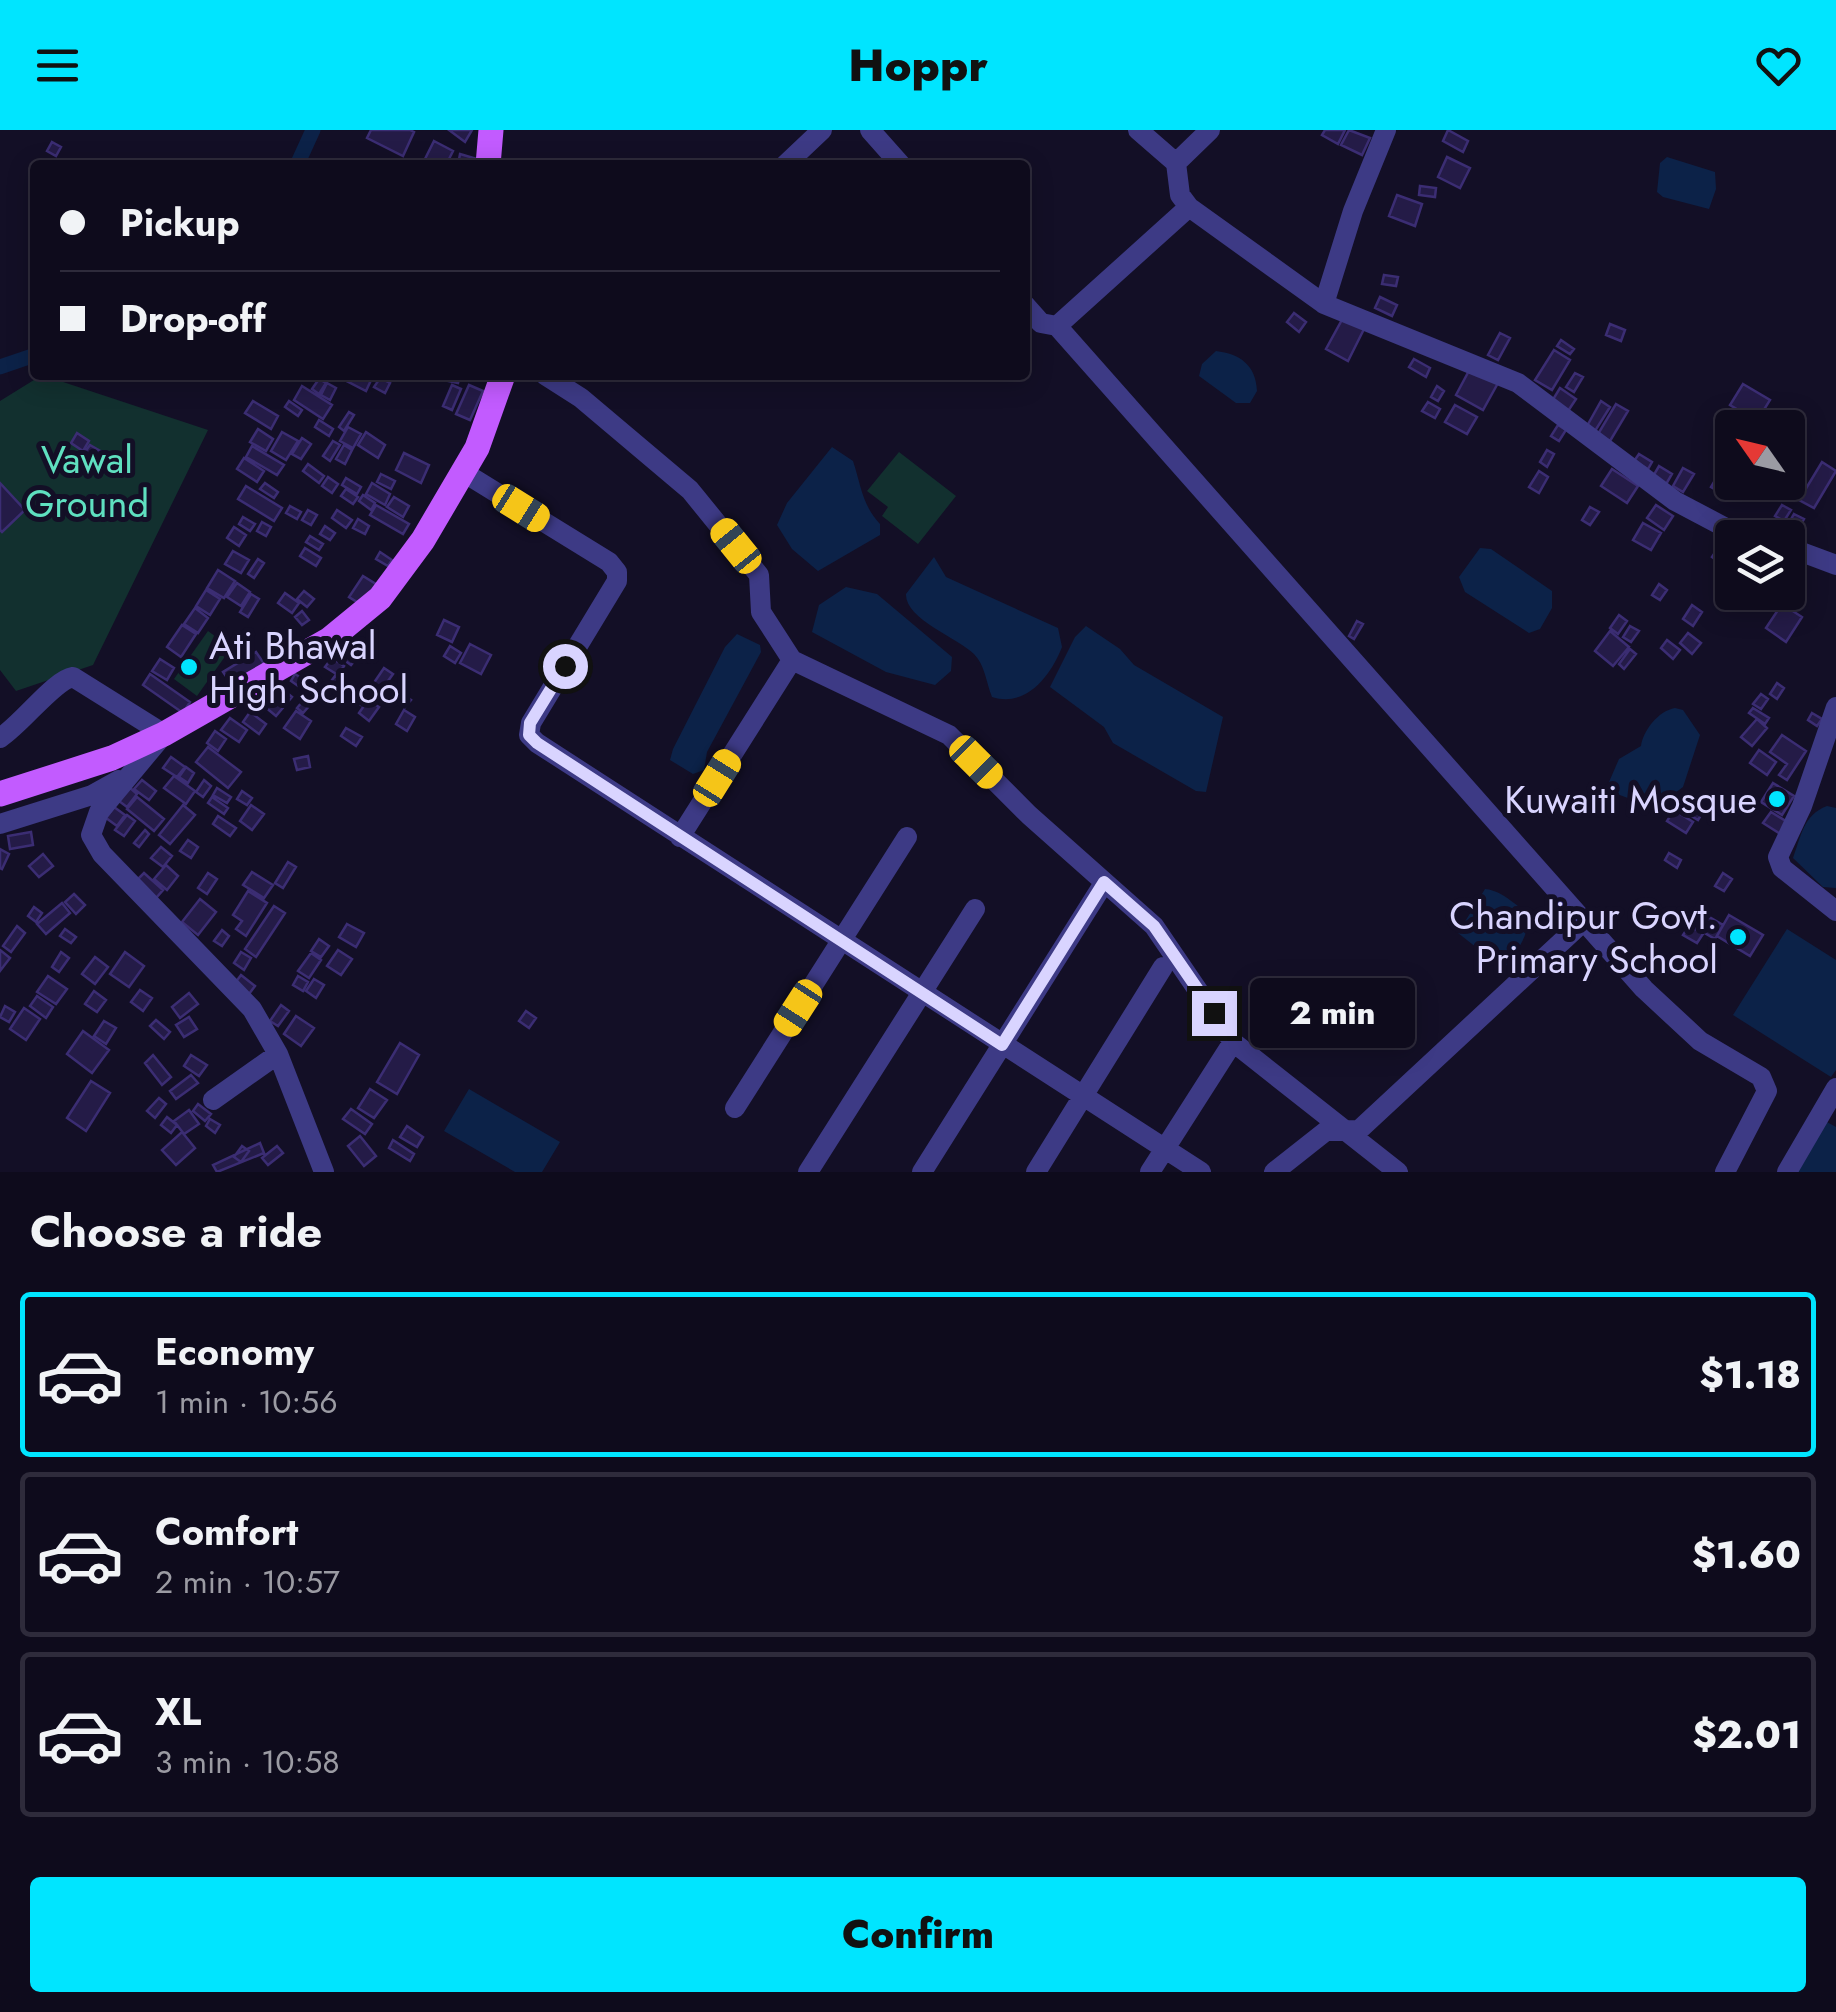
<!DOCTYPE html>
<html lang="en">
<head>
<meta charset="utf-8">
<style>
	body { margin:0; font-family:Jost,sans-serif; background:#171425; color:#f1f3f6; height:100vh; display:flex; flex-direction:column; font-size:38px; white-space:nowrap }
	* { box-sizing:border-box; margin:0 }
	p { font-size:32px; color:#9b9ba3 }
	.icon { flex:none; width:55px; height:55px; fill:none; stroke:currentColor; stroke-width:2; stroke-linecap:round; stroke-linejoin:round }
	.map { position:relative; height:1042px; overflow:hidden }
	.details { display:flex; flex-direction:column; background:#0e0b1c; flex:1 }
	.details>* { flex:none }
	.hud { position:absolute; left:30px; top:30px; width:1000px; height:220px; border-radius:10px; box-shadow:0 5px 25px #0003,0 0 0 2px #2e2b3b; display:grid; align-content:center; height:220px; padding:0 30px; background:#0e0b1c }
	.needle { width:65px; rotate:304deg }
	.fabs { position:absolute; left:1715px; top:280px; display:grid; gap:20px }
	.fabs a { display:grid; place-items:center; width:90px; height:90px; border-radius:10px; background:#0e0b1c; box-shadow:0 5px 25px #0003,0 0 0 2px #2e2b3b; font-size:50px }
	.end { position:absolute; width:45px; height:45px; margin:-22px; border:12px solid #d9d4ff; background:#111; box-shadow:0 0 0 5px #111 }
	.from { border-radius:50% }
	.bubble { position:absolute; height:70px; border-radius:10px; background:#0e0b1c; box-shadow:0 5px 25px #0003,0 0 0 2px #2e2b3b; font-size:32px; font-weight:800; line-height:70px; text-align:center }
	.car { position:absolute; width:30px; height:60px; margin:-30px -15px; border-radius:12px; box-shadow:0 0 8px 2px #0007; background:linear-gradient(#f5c518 24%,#345 0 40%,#f5c518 0 76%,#345 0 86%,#f5c518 0) }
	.hud b { display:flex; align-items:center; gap:35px; height:95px; font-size:38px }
	.hud b+b { border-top:2px solid #2e2b3b }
	.hud i { width:25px; height:25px; background:#f1f3f6 }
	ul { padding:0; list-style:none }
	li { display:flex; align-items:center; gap:30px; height:165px; margin:0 20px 15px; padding:0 10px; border:5px solid #2e2b3b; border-radius:10px }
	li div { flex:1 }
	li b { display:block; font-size:38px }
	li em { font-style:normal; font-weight:800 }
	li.selected { border-color:#00e5ff }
	li>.icon { width:90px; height:90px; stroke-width:1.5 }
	h2 { padding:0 30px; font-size:45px; line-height:120px }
	.primary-button { display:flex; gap:20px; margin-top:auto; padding:20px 30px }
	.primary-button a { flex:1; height:115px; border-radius:10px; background:#00e5ff; color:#111; font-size:40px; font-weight:800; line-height:115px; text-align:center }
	header { display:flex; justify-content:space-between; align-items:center; height:130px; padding:0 30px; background:#00e5ff; color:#111; font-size:45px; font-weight:800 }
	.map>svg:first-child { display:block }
	.green { fill:#12302f }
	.water { fill:#0c2248 }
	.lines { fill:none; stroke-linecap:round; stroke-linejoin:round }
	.canal { stroke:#0c2248; stroke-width:15 }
	.building { fill:#241b47; stroke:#3b2d73; stroke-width:2.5 }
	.minor { stroke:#3d3a85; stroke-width:20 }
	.major { stroke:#c25bff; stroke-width:25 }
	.route { stroke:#d9d4ff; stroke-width:12 }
	.poi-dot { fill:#00e5ff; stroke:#130f26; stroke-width:4 }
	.labels { text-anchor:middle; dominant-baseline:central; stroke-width:10; stroke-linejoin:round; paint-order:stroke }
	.park-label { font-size:38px; fill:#5fe0c0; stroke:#130f26 }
	.poi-label { font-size:38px; fill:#d9d4ff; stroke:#130f26; text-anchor:end }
</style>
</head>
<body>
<header><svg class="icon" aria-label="menu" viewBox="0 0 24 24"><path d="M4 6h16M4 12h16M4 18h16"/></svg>Hoppr<svg class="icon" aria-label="heart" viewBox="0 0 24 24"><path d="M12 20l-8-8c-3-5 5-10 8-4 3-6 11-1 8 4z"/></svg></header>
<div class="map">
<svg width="1836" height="1042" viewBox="0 0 1836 1042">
	<rect width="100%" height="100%" fill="#130f26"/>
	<path class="green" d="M42,245L208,300L93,535L16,561L0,540V271Z
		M899,322L956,366L918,414L882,386L888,377L867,361Z
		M208,501L231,518L197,566L174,549Z"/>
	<path class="water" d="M1667,27L1715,42L1716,59L1709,79L1663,67L1657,62L1660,33Z
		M1216,221C1240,224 1256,235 1257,261L1250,273H1236L1199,246L1202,234Z
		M832,317L853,331C861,355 862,375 880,394V405L818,441L792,419L777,395L787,373Z
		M1480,418L1491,419L1552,461V478L1540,499L1529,503L1465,462L1459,447Z
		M934,427L946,447L1058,498L1062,517C1051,545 1027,578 992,567C986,552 985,535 974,524C958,508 905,489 906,464Z
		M846,457L877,464L952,527L951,541L935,555L886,542L812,502L819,475Z
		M1086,496L1120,519L1134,535L1223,587L1206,662L1196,661L1113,613L1104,597L1050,557L1075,507Z
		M737,504L760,515L761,522L707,622L704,640L693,644L670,630L673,619L725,517Z
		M1675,578L1683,580L1700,605L1683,657L1655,678L1617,664L1609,652L1619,629L1641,616C1643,601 1658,581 1675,578Z
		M1827,676L1836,678V758L1823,757L1793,728C1801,707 1803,685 1827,676Z
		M1485,759C1496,760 1505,766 1514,773C1541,792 1520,816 1506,836H1500L1458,803Z
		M1787,799L1836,830V940L1831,947L1733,885Z
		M469,959L560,1012L542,1042H515L444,1001Z
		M1825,991L1836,997V1042H1795Z"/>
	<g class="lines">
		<path class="canal" d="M297,35L313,0
			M0,237L35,225"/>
	</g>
	<path class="building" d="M371,0H410L414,2L403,26L367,8Z
		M449,0H472L465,12Z
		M1325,0H1345L1338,14L1322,5Z
		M1349,0L1370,8L1362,25L1341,15Z
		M1448,0L1468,11L1463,22L1443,11Z
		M434,11L453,21L446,35L423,33Z
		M52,12L61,17L56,26L47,21Z
		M460,24L484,31L483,35H458Z
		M1447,27L1470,38L1460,58L1438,47Z
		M1420,56L1436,58L1435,67L1419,65Z
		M1397,65L1422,74L1415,96L1389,86Z
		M1384,145L1398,147L1396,156L1382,154Z
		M1380,167L1397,175L1392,186L1375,178Z
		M1294,183L1306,192L1299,202L1287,192Z
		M1343,188L1364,199L1348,231L1326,219Z
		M1610,194L1625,200L1621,211L1606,205Z
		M1500,203L1510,208L1498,230L1488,225Z
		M1561,210L1574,219L1570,224L1557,216Z
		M1554,220L1570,230L1552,260L1535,250Z
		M1414,229L1430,238L1426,247L1409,237Z
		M1471,237L1498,253L1483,280L1456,265Z
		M1575,243L1583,247L1574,262L1566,257Z
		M367,245L372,248L366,261L337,246Z
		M440,245L460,246L458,253L439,249Z
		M380,248L390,253L385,263L374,257Z
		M319,249L326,253L319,264L312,259Z
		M327,253L336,258L330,270L321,265Z
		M1743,254L1770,270L1757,291L1730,275Z
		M452,255L461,259L452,280L443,276Z
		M469,255L483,261L470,290L456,284Z
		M302,256L332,275L323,289L294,270Z
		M1437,256L1444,261L1438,271L1431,267Z
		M1560,258L1576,269L1568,281L1552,271Z
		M253,271L278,286L271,299L245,283Z
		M289,271L302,280L298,286L285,277Z
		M1601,271L1610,277L1595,301L1587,296Z
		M1428,272L1440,279L1435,288L1422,281Z
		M1616,274L1628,281L1610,311L1598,304Z
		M1455,275L1477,287L1467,304L1445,292Z
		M349,282L354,285L344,301L339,297Z
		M319,290L333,299L329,306L315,297Z
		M1558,295L1566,300L1559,311L1551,306Z
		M348,297L361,304L353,318L340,311Z
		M258,299L273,309L266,321L250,312Z
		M282,302L298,311L286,330L271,321Z
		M366,302L385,315L378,328L358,315Z
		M77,303L89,311L83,321L71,313Z
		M302,308L311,314L301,329L292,324Z
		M333,311L340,315L330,331L323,326Z
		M90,315L102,322L98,330L85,322Z
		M344,315L352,320L345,334L336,329Z
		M252,316L284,335L277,345L246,327Z
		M1547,320L1554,324L1547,337L1540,332Z
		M404,323L429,335L421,353L396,340Z
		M1639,324L1652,332L1648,339L1634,331Z
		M1725,324L1732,329V349L1716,339Z
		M244,328L264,341L257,352L237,339Z
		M1822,332L1836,341L1814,378L1799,370Z
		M308,334L324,346L319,353L303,341Z
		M1659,336L1672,344L1665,356L1652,348Z
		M1683,338L1694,344L1683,362L1673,356Z
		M1612,339L1638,356L1627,373L1601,356Z
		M1539,341L1548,347L1539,363L1529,357Z
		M381,344L395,351L391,359L377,352Z
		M328,347L338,354L332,363L322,356Z
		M1717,347L1729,354L1723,364L1711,357Z
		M346,348L361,357L357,364L342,355Z
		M0,353L25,380L2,402L0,400Z
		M265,353L278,362L274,368L260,359Z
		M372,353L390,364L385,375L366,364Z
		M246,356L282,378L274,391L238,369Z
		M346,359L358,367L353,374L341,366Z
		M363,365L375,373L371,380L359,371Z
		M394,367L409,376L403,387L387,377Z
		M376,375L409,394L403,404L370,385Z
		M1656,375L1673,386L1664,400L1647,388Z
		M1782,375L1791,380L1784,391L1775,386Z
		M290,376L301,382L297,389L286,383Z
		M1590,377L1599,382L1590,395L1582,390Z
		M308,380L317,385L311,395L302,390Z
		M337,380L352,390L346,398L332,388Z
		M1794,384L1804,389L1791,412L1781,407Z
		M243,387L255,394L250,401L239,394Z
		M358,389L369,396L365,404L353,398Z
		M262,392L271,397L266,406L257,401Z
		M1643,393L1661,403L1651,420L1633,410Z
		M325,396L335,403L330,410L320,404Z
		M234,397L246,405L239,416L227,408Z
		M310,406L323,414L319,420L306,412Z
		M1722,412L1731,418L1720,433L1712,427Z
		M305,418L321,428L316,436L300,426Z
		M233,421L249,430L241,443L225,434Z
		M380,422L392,430L388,436L376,429Z
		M258,429L264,433L254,448L248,444Z
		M218,440L235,451L224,468L207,458Z
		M363,446L379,456L365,477L349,467Z
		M237,453L250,462L241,476L227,467Z
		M1659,454L1667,460L1660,470L1652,465Z
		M206,460L220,469L210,485L196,476Z
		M304,461L314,469L307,477L297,469Z
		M285,463L299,473L292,483L278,473Z
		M251,464L259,469L248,487L240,482Z
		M1782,474L1802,487L1786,512L1766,498Z
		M1692,475L1702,482L1693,496L1683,489Z
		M195,478L208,488L198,503L184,494Z
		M302,481L309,490L302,495L295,487Z
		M1619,485L1627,491L1618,504L1610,498Z
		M444,490L459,497L452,512L437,505Z
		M1357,491L1363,494L1354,509L1349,506Z
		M182,495L196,504L181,527L167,517Z
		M1630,496L1639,501L1631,512L1623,507Z
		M1610,501L1629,517L1613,536L1595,521Z
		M1688,503L1701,513L1692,524L1680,513Z
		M1667,510L1680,520L1673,529L1661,518Z
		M470,514L491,525L481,544L460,533Z
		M450,516L461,523L455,533L444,526Z
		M1630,519L1636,524L1624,539L1619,534Z
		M344,521L356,529L351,535L340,527Z
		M256,522L265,535L232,555L223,542Z
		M332,528L344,536L338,545L325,537Z
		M160,529L174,538L167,550L152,541Z
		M384,538L393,544L380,562L371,557Z
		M150,544L190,572L183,583L143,555Z
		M295,544L306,551L301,558L291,551Z
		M335,546L367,567L361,575L329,554Z
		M312,547L323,554L318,561L308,555Z
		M1777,553L1784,558L1777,569L1770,564Z
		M280,557L292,567L276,586L264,576Z
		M312,560L318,566L303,583L297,578Z
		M403,564L411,570L405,577L397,571Z
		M1761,564L1768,569L1761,579L1753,574Z
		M368,570L379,577L369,591L359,583Z
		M1753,578L1769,588L1765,594L1749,583Z
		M404,580L415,587L407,601L396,594Z
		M296,581L311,591L300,609L284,598Z
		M250,582L266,594L259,604L243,592Z
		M1812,583L1822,589L1817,596L1808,590Z
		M230,588L247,600L239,612L221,600Z
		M1757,589L1767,598L1752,616L1741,607Z
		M346,598L362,607L356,616L341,606Z
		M215,601L226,609L218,621L207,613Z
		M1782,605L1806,621L1787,650L1779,645L1787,634L1770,622Z
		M208,617L241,642L228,658L196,632Z
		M1759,620L1776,632L1767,645L1750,633Z
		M308,626L310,637L297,640L294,629Z
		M171,627L185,637L177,647L163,638Z
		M186,637L194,643L188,653L179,647Z
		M174,646L195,661L186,674L164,658Z
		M142,650L156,661L149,670L134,659Z
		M204,650L211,656L203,667L196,662Z
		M1773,653L1794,666L1782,685L1761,672Z
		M129,657L137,664L127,677L119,671Z
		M217,658L231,667L227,673L213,665Z
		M242,661L252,668L247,675L237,669Z
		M137,667L164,689L154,701L127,679Z
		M212,667L228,678L224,684L208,673Z
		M1685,671L1703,682L1698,690L1680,679Z
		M183,675L195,685L170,714L159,705Z
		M251,675L264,684L252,700L240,691Z
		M114,677L125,685L117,696L106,688Z
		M1674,680L1693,692L1686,703L1667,691Z
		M1771,682L1789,693L1782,705L1763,693Z
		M127,685L135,691L124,706L115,700Z
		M218,686L236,698L230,706L213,694Z
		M145,700L149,704L139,717L134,713Z
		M31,702L33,715L10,719L8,706Z
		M188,710L198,717L191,728L180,721Z
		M161,717L172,726L163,737L151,728Z
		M0,719L9,724L2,739L0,738Z
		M1669,723L1681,730L1677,738L1665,730Z
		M43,724L53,736L39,747L29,736Z
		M288,732L296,737L283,758L275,753Z
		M166,735L178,746L167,760L154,749Z
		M252,742L273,755L264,768L243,755Z
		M144,743L163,760L156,768L136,751Z
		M208,743L217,749L207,764L198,758Z
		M1723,743L1732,749L1724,761L1715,756Z
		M248,761L267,773L246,806L236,799L242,791L233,785Z
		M74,764L85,775L76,784L65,772Z
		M200,769L216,782L198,805L182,792Z
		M62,773L70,783L46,804L37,794Z
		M274,776L285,783L256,827L245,819Z
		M34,777L42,783L36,792L28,786Z
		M1699,781L1723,795L1715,809L1691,795Z
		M1729,785L1763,805L1750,826L1717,806Z
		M347,794L364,803L356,817L339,807Z
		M17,796L25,803L11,822L3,816Z
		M1689,796L1703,804L1697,813L1683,805Z
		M65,799L76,807L71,813L60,806Z
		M222,800L229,806L222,816L214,811Z
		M319,809L329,816L321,827L311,821Z
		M0,820L10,828L0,841Z
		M338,820L352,829L341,845L327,836Z
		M61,822L69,828L59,842L52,837Z
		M125,822L144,836L129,857L110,844Z
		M241,822L251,828L244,840L234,833Z
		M311,823L321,830L309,848L298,841Z
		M95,827L108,837L95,854L82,844Z
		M241,845L255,856L249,864L235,853Z
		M48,846L67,859L56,874L37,862Z
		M298,846L308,852L303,861L293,855Z
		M314,849L324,855L316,868L306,861Z
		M140,860L152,868L143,881L131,872Z
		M94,861L106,870L97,882L85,874Z
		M189,863L198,874L180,888L172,877Z
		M37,866L53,877L46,888L30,876Z
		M281,875L289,881L278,896L270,891Z
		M5,876L15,882L9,892L0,887Z
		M24,878L40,889L26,910L10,899Z
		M526,881L536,888L529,898L519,891Z
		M296,886L314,898L301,916L284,904Z
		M189,887L197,899L184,907L176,895Z
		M156,890L170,902L164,909L150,896Z
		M104,891L116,898L106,914L94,906Z
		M83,901L109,920L92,943L67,924Z
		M400,913L419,925L397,964L377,952Z
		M153,925L171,947L162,955L145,933Z
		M191,925L207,935L199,946L184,936Z
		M191,945L198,953L176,969L170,961Z
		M91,951L110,963L86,1001L67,988Z
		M370,959L387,970L374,988L358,978Z
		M159,968L166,974L155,988L147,981Z
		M198,974L211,984L205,991L193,981Z
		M351,979L372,994L365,1004L343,989Z
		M189,980L199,994L184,1004L174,991Z
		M167,987L177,995L171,1003L161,995Z
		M210,989L220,995L215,1003L206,996Z
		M407,996L423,1007L417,1017L400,1007Z
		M182,1002L195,1018L176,1035L162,1020Z
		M360,1006L376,1026L364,1036L348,1016Z
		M393,1010L414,1024L410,1031L389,1018Z
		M260,1013L264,1023L217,1042L213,1035Z
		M242,1016L249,1021L241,1032L234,1027Z
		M277,1016L283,1023L268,1035L262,1028Z"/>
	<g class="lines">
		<path class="minor" d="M870,0L901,35
			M1138,0L1176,33L1180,65L1189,77L1324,174L1518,253L1675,371L1728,399L1757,408
			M1176,33L1210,0
			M785,35L822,0
			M1324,174L1353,81L1386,0
			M1025,175L1041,193L1057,196L1189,77
			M1057,196L1644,859L1700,911L1761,947L1767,961L1725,1042
			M545,245L581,268L690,360L759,445L761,482L792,530L949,605L1029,685L1154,796L1233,912L1398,1042
			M463,342L609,432L617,442V451L531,593L529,605L537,613L1201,1042
			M1788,417L1836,435
			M1836,577L1802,676L1778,727L1782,738L1836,781
			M0,608C23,593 54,550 73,547L164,604L99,682L91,705L102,724L252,879L278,924L324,1042
			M0,694L92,665L119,650
			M680,707L792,530
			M213,970L278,924
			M735,978L907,707
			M808,1042L975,779
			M922,1042L1104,753
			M1036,1042L1163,837
			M1150,1042L1233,912
			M1274,1042L1326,1001L1359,1000L1584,791
			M1787,1042L1836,958"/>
		<path class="major" d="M488,35L491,0
			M0,664L112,628L164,604L330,509L380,468L423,410L477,318L503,245"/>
	</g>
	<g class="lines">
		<path class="route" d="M565,536L530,593L529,605L537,613L1002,915L1104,752L1154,796L1214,883"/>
	</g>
	<g class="poi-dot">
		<circle cx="189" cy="537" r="10"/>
		<circle cx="1777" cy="669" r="10"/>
		<circle cx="1738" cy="807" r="10"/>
	</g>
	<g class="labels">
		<g class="park-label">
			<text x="87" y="329">Vawal<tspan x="87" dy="44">Ground</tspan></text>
		</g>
		<g class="poi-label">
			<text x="209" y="515" text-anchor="start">Ati Bhawal<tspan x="209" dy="44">High School</tspan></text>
			<text x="1757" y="669">Kuwaiti Mosque</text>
			<text x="1718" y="785">Chandipur Govt.<tspan x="1718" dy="44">Primary School</tspan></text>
		</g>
	</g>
</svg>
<div class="fabs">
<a><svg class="needle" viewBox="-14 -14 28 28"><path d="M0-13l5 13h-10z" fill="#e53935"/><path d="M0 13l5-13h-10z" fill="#9b9ba3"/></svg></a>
<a><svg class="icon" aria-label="layers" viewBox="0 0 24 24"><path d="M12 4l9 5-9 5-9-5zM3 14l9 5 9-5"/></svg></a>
</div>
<i class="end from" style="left:565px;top:536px"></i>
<i class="end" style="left:1214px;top:883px"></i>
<div class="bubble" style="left:1250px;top:848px;width:165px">2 min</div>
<i class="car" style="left:521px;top:378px;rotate:122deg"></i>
<i class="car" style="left:736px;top:416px;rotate:321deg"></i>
<i class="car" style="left:976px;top:632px;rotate:135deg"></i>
<i class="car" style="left:717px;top:648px;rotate:32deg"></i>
<i class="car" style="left:798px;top:878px;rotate:213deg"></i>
<div class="hud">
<b><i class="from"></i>Pickup</b>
<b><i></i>Drop-off</b>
</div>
</div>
<section class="details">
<h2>Choose a ride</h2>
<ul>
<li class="selected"><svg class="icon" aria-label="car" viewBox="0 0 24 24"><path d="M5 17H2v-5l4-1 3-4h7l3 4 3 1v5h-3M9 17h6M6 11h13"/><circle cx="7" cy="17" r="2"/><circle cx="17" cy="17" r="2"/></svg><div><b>Economy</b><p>1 min · 10:56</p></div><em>$1.18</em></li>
<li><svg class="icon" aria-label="car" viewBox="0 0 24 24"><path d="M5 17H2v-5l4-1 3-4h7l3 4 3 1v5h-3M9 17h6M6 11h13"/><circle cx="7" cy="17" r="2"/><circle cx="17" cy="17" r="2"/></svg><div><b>Comfort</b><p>2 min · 10:57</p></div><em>$1.60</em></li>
<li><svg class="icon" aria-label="car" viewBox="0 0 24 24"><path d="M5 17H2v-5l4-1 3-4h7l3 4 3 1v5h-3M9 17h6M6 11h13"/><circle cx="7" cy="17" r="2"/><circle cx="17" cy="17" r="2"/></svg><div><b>XL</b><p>3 min · 10:58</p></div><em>$2.01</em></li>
</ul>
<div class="primary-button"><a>Confirm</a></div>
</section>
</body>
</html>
